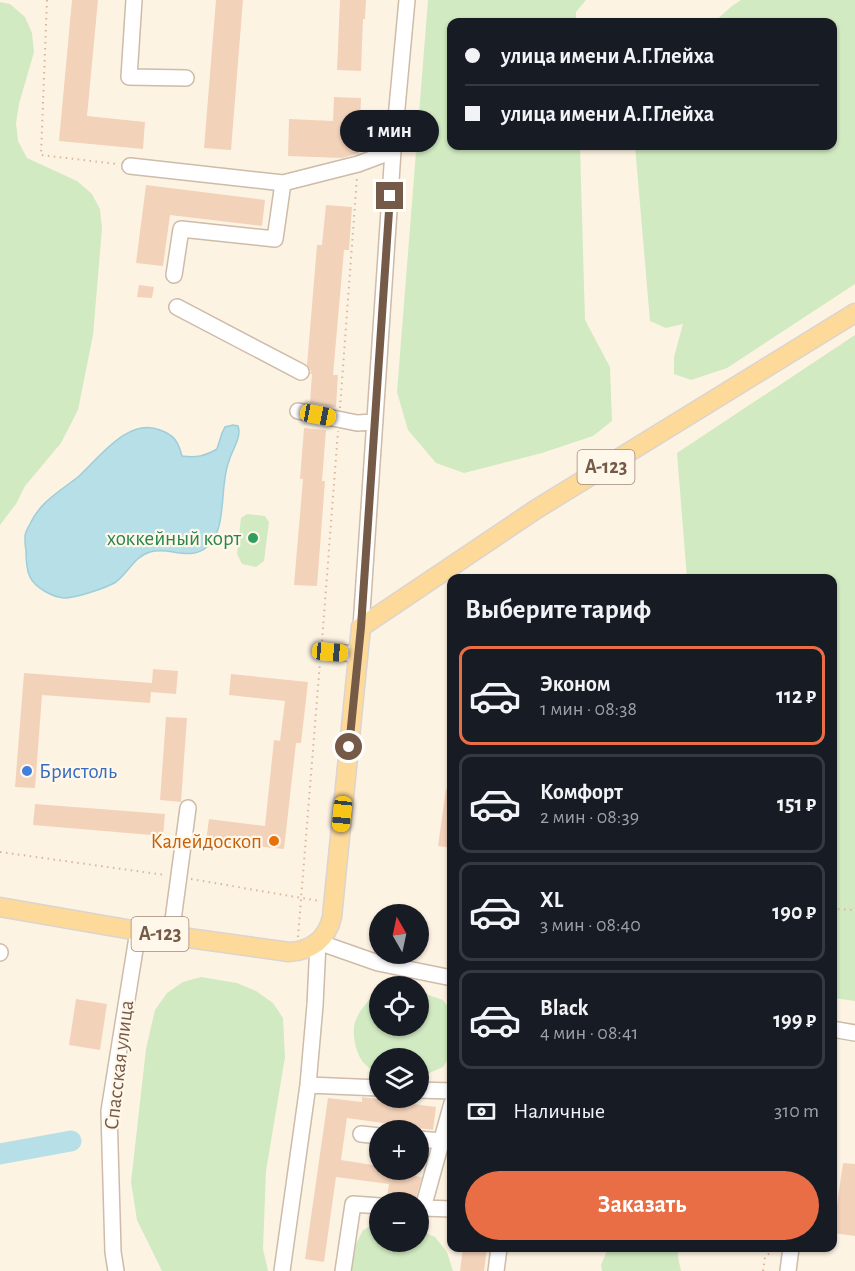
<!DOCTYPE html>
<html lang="ru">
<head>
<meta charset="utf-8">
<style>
	body { margin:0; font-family:"Alegreya Sans",sans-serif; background:#20242c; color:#f1f3f6; height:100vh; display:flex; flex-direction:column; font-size:22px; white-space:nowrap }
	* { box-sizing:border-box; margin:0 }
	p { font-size:20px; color:#9ea1a6 }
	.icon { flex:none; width:33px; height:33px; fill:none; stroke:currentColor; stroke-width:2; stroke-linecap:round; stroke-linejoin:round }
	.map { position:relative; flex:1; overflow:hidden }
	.sheet { position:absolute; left:447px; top:574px; width:390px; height:678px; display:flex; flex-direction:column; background:#171b24; border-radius:12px; box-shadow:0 2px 4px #0004 }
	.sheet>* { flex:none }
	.banner { position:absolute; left:447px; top:18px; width:390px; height:132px; border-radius:12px; box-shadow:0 2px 4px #0004; display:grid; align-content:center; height:132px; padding:0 18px; background:#171b24 }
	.needle { width:39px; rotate:351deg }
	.controls { position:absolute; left:369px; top:904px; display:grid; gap:12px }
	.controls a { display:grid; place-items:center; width:60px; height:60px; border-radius:50%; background:#171b24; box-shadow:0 2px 4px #0004; font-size:30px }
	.end { position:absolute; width:27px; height:27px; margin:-14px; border:8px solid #755a48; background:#fff; box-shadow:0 0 0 3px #fff }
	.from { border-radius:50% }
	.bubble { position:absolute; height:42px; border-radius:21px; background:#171b24; box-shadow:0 2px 4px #0004; font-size:20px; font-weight:700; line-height:42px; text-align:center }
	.car { position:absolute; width:18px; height:36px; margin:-18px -9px; border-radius:8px; box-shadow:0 0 4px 2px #0007; background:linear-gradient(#f5c518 24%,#345 0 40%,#f5c518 0 76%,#345 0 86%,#f5c518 0) }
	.banner b { display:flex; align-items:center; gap:21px; height:57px; font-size:22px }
	.banner b+b { border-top:2px solid #363941 }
	.banner i { width:15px; height:15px; background:#f1f3f6 }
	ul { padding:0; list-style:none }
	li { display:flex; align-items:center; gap:18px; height:99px; margin:0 12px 9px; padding:0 6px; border:3px solid #363941; border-radius:12px }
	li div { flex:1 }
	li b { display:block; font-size:22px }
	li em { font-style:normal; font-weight:700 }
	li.on { border-color:#e96e45 }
	li>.icon { width:54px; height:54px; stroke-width:1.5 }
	h2 { padding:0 18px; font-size:27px; line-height:72px }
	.pay { display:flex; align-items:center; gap:15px; height:66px; padding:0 18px; font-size:22px }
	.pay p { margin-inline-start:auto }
	.button { display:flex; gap:12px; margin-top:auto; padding:12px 18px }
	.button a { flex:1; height:69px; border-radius:36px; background:#e96e45; color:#fff; font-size:24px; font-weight:700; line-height:69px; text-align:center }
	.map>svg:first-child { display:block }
	.green { fill:#d1eac1 }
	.water { fill:#b7dfe7; stroke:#9dced9; stroke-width:1.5 }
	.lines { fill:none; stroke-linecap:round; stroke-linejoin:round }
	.river { stroke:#b7dfe7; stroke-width:21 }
	.building { fill:#f3d2ba }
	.minor-casing { stroke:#cebba9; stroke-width:18 }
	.major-casing { stroke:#dbd4cf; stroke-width:21 }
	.path { stroke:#d8b59d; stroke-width:2; stroke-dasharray:1.5 4.5; stroke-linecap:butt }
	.minor { stroke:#fff; stroke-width:15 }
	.major { stroke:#fdda9a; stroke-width:18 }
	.route { stroke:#755a48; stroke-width:8 }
	.leisure-dot { fill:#2e9e5b; stroke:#fff7ea; stroke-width:2 }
	.shop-dot { fill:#3f7fe0; stroke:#fff7ea; stroke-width:2 }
	.food-dot { fill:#e8710a; stroke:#fff7ea; stroke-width:2 }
	.labels { text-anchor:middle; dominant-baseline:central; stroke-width:4.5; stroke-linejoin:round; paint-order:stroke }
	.shield { fill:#fff7ea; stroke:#9e8979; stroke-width:1.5 }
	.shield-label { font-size:20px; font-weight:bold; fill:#755a48 }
	.leisure-label { font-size:21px; fill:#27864d; stroke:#fff7ea; text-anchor:end }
	.shop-label { font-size:21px; fill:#366cbe; stroke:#fff7ea; text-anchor:start }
	.food-label { font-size:21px; fill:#c56008; stroke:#fff7ea; text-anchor:end }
	.street-label { font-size:21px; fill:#755a48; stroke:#fff7ea }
</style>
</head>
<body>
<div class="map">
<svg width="855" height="1271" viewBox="0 0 855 1271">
	<rect width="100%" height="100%" fill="#fdf3e3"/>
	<path class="green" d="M428,0H586L576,12V22H452V146H580L585,320L610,367L612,421L593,436L542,453L464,473L436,463L408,430L397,392Z
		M741,0H855V284L727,368L691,380L674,374V357L683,324L666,328L650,321L635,146H832V22H714L732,6Z
		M0,2L10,4L25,17L32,33L34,52L19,104L16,123L18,141L27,158L77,181L92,194L100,209L102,229L93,335L78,410L61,443L25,486L16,504L0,525Z
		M855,335V1001L833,998L832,579H687L677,453Z
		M247,514L265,516L269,522L264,561L256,567L242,564L237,554L241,518Z
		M201,977L237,983L256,991L273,1003L283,1018L285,1057L266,1171L263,1249L268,1271H162L137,1220L131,1182L146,1049L155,1010L167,993L183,982Z
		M419,994H426L443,1000L451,1011L452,1053L443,1067L427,1074L419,1075L418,1059H380L379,1073C373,1071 364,1065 361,1059C355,1050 352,1032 355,1022C359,1011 366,1003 374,995H379L380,1026H418Z
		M379,1222L380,1242H418L419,1230L435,1237L447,1252L453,1271H350L355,1246L363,1230Z
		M608,1248H678V1257L681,1271H602L601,1265Z"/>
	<path class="water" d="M233,425L238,426C242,437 232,450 229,461C219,485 228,530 207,547C189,562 170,546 150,552C135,556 128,573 116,582C106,588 76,598 64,598C53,597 35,588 30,577C26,569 26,559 26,550C25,546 25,541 25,537C25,532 28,528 30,524C40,502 60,491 78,477C99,458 128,417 160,430C174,435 178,441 182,456C196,458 205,456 217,449L222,433L225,427Z"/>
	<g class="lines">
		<path class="river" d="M0,1154L71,1141"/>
	</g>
	<path class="building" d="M72,0H98L87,116L145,122L143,149L59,141Z
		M216,0H243L231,150L204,148Z
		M340,0H366L365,19H363L361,71L337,70Z
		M334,97L361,98L359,153L342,158L288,156L289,119L333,121Z
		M146,185L265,200L262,226L170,215L163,266L136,263Z
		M326,205L352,207L349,250H344L333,375H338L336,407L310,403L312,374H310L311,371L307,365L317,245H322Z
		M139,285L154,287L152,298L137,297Z
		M304,428L326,430L322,481H325L317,586L294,585L303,479H300Z
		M153,669L178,671L176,694L151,692L150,703L42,695L35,788L15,787L24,673L152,683Z
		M231,674L308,682L301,743H296L284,849L206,841L209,819L265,826L274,740L280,741L285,701L229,695Z
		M166,717L187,718L181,802L160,800Z
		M446,789L452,790V848L438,846Z
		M35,804L165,814L163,836L33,825Z
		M76,999L107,1004L100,1050L69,1045Z
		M362,1097L436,1107L433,1130L347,1118L341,1160L379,1166L378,1171L422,1177L416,1198L410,1202L387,1199L389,1184L336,1177L324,1262L305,1259L328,1098L362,1102Z
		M843,1163L855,1164V1236L833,1233Z
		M463,1248H487L484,1271H460Z"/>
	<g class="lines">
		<defs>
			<path id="minor" d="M134,0L129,77L186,78
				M130,166L283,183L358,164L393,151
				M174,275L181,229L275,239L283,183
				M177,307L301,372
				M298,411L357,423L375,422
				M361,627L393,151L407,0
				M330,652L359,654
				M171,935L188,808
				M0,952V953
				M832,1029L855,1033
				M308,1085L380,1088
				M418,1090L452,1091
				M361,1134L380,1136
				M418,1139L442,1141
				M418,1207L423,1208L452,1103
				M423,1208L452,1209
				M116,1271L113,1252L109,1111L138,931
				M282,1271L308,1085L315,1005L318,942L378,963L452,978
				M343,1271L353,1204L380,1206
				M496,1271L499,1248
				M788,1271L791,1248"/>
			<path id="major" d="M0,907L138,931L289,952C311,951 327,939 332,917L361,627L535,510L855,313"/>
		</defs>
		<use href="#minor" class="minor-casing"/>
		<use href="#major" class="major-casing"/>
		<path class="path" d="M47,0L41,155L117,164
			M340,408L357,177
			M322,641L338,431
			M0,852L165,875
			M191,879L319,901
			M832,909L855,910
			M298,937L320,662
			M763,1271L765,1257L772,1251H779"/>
		<use href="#minor" class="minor"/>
		<use href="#major" class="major"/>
	</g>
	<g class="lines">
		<path class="route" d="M349,747L361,627L390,196"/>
	</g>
	<circle class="leisure-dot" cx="253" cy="538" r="6"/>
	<circle class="shop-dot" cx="27" cy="771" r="6"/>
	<circle class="food-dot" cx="274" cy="841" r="6"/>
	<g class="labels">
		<g class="shield">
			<rect x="577.5" y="450" width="57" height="34" rx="4.5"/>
			<rect x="131.5" y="917" width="57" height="34" rx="4.5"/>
		</g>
		<g class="shield-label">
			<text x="606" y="467">А-123</text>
			<text x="160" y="934">А-123</text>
		</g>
		<g class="leisure-label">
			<text x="241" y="538">хоккейный корт</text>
		</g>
		<g class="shop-label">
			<text x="39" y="771">Бристоль</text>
		</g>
		<g class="food-label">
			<text x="262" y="841">Калейдоскоп</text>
		</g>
		<g class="street-label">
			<text transform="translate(119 1065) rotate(-83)">Спасская улица</text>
		</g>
	</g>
</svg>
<div class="controls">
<a><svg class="needle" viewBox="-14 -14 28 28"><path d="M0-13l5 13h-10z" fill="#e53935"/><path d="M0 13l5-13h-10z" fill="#9ea1a6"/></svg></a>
<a><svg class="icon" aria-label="locate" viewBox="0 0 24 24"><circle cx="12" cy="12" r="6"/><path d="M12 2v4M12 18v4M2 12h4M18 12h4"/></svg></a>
<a><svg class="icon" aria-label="layers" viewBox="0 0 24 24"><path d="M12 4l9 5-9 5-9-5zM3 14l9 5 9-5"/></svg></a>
<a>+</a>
<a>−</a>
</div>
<i class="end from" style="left:349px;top:747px"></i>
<i class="end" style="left:390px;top:196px"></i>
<div class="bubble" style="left:340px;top:110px;width:99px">1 мин</div>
<i class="car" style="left:318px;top:415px;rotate:101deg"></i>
<i class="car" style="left:330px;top:652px;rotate:95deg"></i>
<i class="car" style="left:342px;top:814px;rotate:186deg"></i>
<div class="banner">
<b><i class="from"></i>улица имени А.Г.Глейха</b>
<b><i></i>улица имени А.Г.Глейха</b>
</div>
<section class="sheet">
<h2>Выберите тариф</h2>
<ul>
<li class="on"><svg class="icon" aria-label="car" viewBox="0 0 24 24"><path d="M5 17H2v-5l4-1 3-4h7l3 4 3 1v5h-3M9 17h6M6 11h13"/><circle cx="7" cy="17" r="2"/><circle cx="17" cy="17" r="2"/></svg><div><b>Эконом</b><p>1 мин · 08:38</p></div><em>112 ₽</em></li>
<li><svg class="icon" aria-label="car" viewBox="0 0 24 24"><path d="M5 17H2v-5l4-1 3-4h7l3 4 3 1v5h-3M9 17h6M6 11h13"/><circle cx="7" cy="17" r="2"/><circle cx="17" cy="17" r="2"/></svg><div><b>Комфорт</b><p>2 мин · 08:39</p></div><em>151 ₽</em></li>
<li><svg class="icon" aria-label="car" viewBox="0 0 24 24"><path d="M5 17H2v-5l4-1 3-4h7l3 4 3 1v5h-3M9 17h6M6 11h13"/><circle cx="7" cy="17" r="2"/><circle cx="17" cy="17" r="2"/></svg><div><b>XL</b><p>3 мин · 08:40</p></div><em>190 ₽</em></li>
<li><svg class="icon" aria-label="car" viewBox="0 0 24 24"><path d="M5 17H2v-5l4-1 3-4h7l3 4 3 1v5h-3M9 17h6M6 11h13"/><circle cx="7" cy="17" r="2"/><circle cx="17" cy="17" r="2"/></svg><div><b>Black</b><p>4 мин · 08:41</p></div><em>199 ₽</em></li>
</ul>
<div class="pay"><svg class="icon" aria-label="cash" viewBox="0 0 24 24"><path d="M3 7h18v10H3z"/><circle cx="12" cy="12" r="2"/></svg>Наличные<p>310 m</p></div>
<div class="button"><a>Заказать</a></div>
</section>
</div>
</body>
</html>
